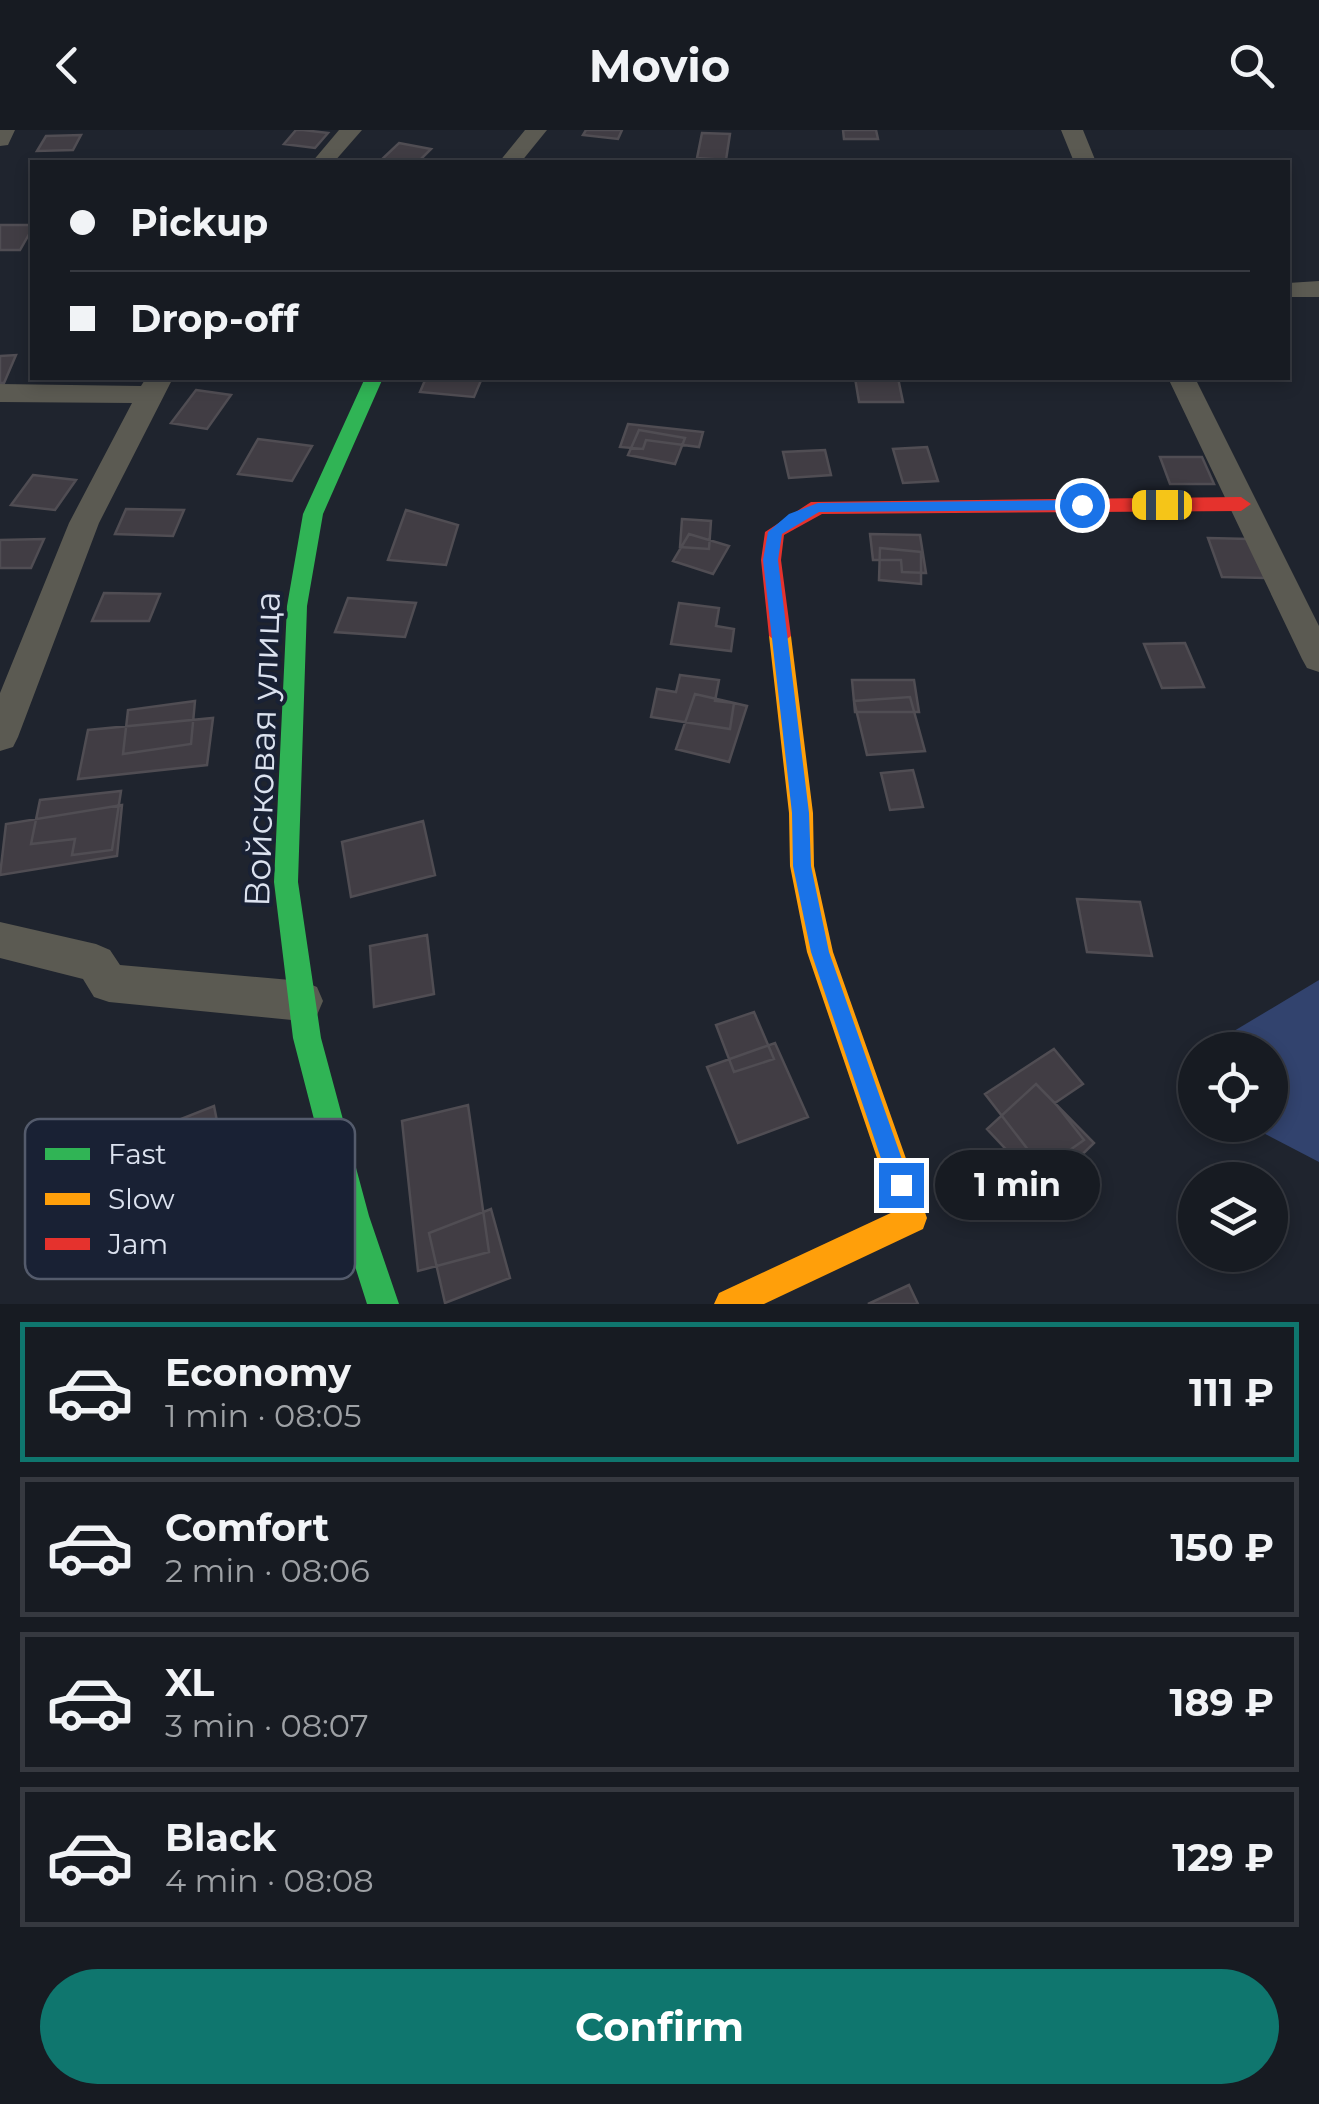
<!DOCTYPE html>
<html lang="en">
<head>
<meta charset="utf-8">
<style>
	body { margin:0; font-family:Montserrat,sans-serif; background:#20242a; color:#f1f3f6; height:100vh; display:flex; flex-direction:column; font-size:38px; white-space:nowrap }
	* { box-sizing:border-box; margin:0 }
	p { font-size:32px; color:#9ea1a5 }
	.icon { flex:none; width:55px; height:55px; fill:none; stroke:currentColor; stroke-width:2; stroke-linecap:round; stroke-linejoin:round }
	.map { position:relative; height:1174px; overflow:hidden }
	.drawer { display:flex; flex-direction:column; background:#171b22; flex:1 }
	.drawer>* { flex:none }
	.guide { position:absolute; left:30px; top:30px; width:1260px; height:220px; border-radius:0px; box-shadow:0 5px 15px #0003,0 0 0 2px #363940; display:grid; align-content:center; height:220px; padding:0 40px; background:#171b22 }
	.tools { position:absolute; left:1178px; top:902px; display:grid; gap:20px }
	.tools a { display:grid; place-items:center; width:110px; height:110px; border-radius:50%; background:#171b22; box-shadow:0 5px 15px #0003,0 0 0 2px #363940; font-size:50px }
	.end { position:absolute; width:45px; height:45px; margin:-22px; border:12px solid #1a73e8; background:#fff; box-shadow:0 0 0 5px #fff }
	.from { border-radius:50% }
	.bubble { position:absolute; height:70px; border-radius:35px; background:#171b22; box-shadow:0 5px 15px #0003,0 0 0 2px #363940; font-size:32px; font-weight:700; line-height:70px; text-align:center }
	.car { position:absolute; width:30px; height:60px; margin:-30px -15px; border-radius:12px; box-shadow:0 0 8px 2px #0007; background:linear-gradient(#f5c518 24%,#345 0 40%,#f5c518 0 76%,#345 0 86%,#f5c518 0) }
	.guide b { display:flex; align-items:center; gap:35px; height:95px; font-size:38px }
	.guide b+b { border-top:2px solid #363940 }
	.guide i { width:25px; height:25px; background:#f1f3f6 }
	ul { padding:18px 0 0; list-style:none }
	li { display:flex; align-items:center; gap:30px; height:140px; margin:0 20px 15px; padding:0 20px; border:5px solid #363940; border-radius:0px }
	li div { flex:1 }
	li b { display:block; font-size:38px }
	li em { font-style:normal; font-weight:700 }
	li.current { border-color:#0f766e }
	li>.icon { width:90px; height:90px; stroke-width:1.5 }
	.cta { display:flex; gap:20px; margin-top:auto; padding:20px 40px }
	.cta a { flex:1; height:115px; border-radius:60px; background:#0f766e; color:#fff; font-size:40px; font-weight:700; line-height:115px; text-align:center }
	header { display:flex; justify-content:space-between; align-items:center; height:130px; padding:0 40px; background:#171b22; font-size:45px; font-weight:700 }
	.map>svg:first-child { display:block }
	.forest { fill:#32436e }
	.building { fill:#413d44; stroke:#504d53; stroke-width:2.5 }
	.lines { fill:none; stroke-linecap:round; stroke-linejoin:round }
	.street { fill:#5b5a52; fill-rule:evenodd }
	.fast { fill:#30b455; fill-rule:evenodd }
	.slow { fill:#ff9f0a; fill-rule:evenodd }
	.jam { fill:#e5322d; fill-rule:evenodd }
	.route { fill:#1a73e8 }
	.labels { text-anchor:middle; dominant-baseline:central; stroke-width:8; stroke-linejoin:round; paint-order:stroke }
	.street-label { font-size:35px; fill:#dce2ef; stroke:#192134 }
	.key { fill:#192134; stroke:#545b6c; stroke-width:2.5 }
	.key-label { font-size:28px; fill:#dce2ef }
</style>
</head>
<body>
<header><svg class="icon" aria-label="back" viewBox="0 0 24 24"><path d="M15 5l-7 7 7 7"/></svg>Movio<svg class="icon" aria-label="search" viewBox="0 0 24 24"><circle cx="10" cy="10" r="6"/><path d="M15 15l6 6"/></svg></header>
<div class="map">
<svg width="1319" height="1174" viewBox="0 0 1319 1174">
	<rect width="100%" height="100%" fill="#1f242e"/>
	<path class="forest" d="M1319,850V1032L1248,995H1270V920H1217L1214,913Z"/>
	<path class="building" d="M296,0H303L328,3L315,18L284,14Z
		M586,0H622L618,9L583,5Z
		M843,0H876L878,9H844Z
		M702,3L730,4L726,30L697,28Z
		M81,5L73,20L37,21L46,6Z
		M399,13L431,19L418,32H379Z
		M0,95H32V99L20,120H0Z
		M16,225L4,253H0V226Z
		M426,248H482L474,267L420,262Z
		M855,248H898L903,272H859Z
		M196,260L231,265L207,299L171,293Z
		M628,294L703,302L699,317L646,310L643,319L620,317Z
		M639,300L685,308L675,334L628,325Z
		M258,309L312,316L292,351L238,344Z
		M927,317L938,351L903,353L893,319Z
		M825,320L831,345L789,348L783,322Z
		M1160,327H1202L1214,354H1170Z
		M33,345L76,350L55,380L11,375Z
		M126,379L184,380L173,406L115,404Z
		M406,380L458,395L446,435L388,430Z
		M682,389L711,391L709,419L680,417Z
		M689,404L729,416L713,444L673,431Z
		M870,404L920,405L926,443L902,442L901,430H873Z
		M1208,408L1249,409L1265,448L1222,447Z
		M44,409L31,438H0V410Z
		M880,418L921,422V454L879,450Z
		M104,463L160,464L149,491H92Z
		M348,468L416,473L405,507L335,502Z
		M679,473L719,478L716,496L734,499L731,521L671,514Z
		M1185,513L1204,557L1162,558L1144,514Z
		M680,545L719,550L715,571L734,573L730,599L651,587L657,559L676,562Z
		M852,550H914L919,582H855Z
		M695,564L747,576L729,632L676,619Z
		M910,567L925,621L867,625L854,571Z
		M195,571L191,614L123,624L128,580Z
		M213,588L207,635L78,649L88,600Z
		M913,640L923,677L890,680L881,643Z
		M121,661L112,720L72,725L75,709L31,714L40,670Z
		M122,675L117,726L0,745L6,694Z
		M423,691L435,745L351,767L342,712Z
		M1077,769L1140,772L1152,826L1087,822Z
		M427,805L434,864L374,877L370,816Z
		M754,882L774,929L734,942L716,895Z
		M775,913L808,987L738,1013L707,937Z
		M1054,919L1083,954L1055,973L1084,1010L1043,1039L985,964Z
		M1036,954L1094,1013L1045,1061L987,999Z
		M468,975L489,1122L418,1141L402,991Z
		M214,976L223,1022L162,1047L153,1000Z
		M491,1079L510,1148L445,1173L429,1103Z
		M909,1155L918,1174H868Z"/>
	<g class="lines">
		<path class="street" d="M0,0H15L8,15L0,16Z
			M339,0H362L334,32H312Z
			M525,0H547L521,32H499Z
			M1061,0H1083L1096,32H1074Z
			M1319,151V167H1288V153Z
			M146,248H173L99,393L18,607L13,617L0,621V563L69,393L132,273L0,272V254L141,256Z
			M1168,248H1195L1319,496V542L1307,538L1302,529Z
			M0,792L96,814L110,820L120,835L302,851L317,857L323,871L317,885L302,891L109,872L94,867L83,849L0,828Z"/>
		<path class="fast" d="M365,248H383L323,384L307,476L298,752L321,908L369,1086L399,1174H367L339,1086L293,908L274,752L287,476L303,384Z"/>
		<path class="slow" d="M780,498L791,506L813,683L814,736L833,822L927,1088L923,1099L764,1174H714L719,1163L895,1081L807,822L790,736L789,683L769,506Z"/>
		<path class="jam" d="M1241,367L1251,374L1241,381L822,384L784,405L781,430L791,506L780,514L769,506L761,430L765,402L811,372Z"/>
	</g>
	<path class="route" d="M1082,370L1089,375L1082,380L819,382L782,404L778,430L809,683L811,736L829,822L911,1055L901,1066L890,1055L811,822L793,736L792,683L763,430L768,402L789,384L818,373Z"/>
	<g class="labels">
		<g class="street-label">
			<text transform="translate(262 619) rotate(-88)">Войсковая улица</text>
		</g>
	</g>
	<rect x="25" y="989" width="330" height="160" rx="15" class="key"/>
	<rect x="45" y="1018" width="45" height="12" fill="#30b455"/>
	<rect x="45" y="1063" width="45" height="12" fill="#ff9f0a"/>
	<rect x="45" y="1108" width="45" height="12" fill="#e5322d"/>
	<g class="key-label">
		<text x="108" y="1034">Fast</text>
		<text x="108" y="1079">Slow</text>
		<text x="108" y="1124">Jam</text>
	</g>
</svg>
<div class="tools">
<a><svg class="icon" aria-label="locate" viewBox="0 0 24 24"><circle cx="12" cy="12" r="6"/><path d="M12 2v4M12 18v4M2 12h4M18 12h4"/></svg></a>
<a><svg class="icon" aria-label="layers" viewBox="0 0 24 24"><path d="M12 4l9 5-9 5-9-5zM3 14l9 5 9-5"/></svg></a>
</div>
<i class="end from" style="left:1082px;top:375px"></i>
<i class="end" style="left:901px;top:1055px"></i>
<div class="bubble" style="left:935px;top:1020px;width:165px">1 min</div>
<i class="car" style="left:1162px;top:375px;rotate:270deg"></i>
<div class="guide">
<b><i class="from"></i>Pickup</b>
<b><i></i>Drop-off</b>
</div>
</div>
<section class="drawer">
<ul>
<li class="current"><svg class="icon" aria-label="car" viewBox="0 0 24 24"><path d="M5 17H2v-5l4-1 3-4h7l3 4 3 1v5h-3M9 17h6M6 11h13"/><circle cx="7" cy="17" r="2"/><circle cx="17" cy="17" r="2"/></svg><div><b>Economy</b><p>1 min · 08:05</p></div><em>111 ₽</em></li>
<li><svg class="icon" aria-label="car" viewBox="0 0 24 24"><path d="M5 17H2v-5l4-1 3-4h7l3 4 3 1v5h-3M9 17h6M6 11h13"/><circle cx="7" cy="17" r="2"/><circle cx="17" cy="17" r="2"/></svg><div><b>Comfort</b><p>2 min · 08:06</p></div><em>150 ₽</em></li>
<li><svg class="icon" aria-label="car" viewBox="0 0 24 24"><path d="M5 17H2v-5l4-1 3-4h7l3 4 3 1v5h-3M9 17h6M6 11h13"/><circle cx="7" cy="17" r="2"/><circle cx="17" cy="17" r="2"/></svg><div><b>XL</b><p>3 min · 08:07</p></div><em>189 ₽</em></li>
<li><svg class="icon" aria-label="car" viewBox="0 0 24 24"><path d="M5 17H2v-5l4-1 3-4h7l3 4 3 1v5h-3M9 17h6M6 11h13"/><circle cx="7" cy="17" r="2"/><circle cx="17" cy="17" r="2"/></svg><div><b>Black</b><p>4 min · 08:08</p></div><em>129 ₽</em></li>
</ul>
<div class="cta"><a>Confirm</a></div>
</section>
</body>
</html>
